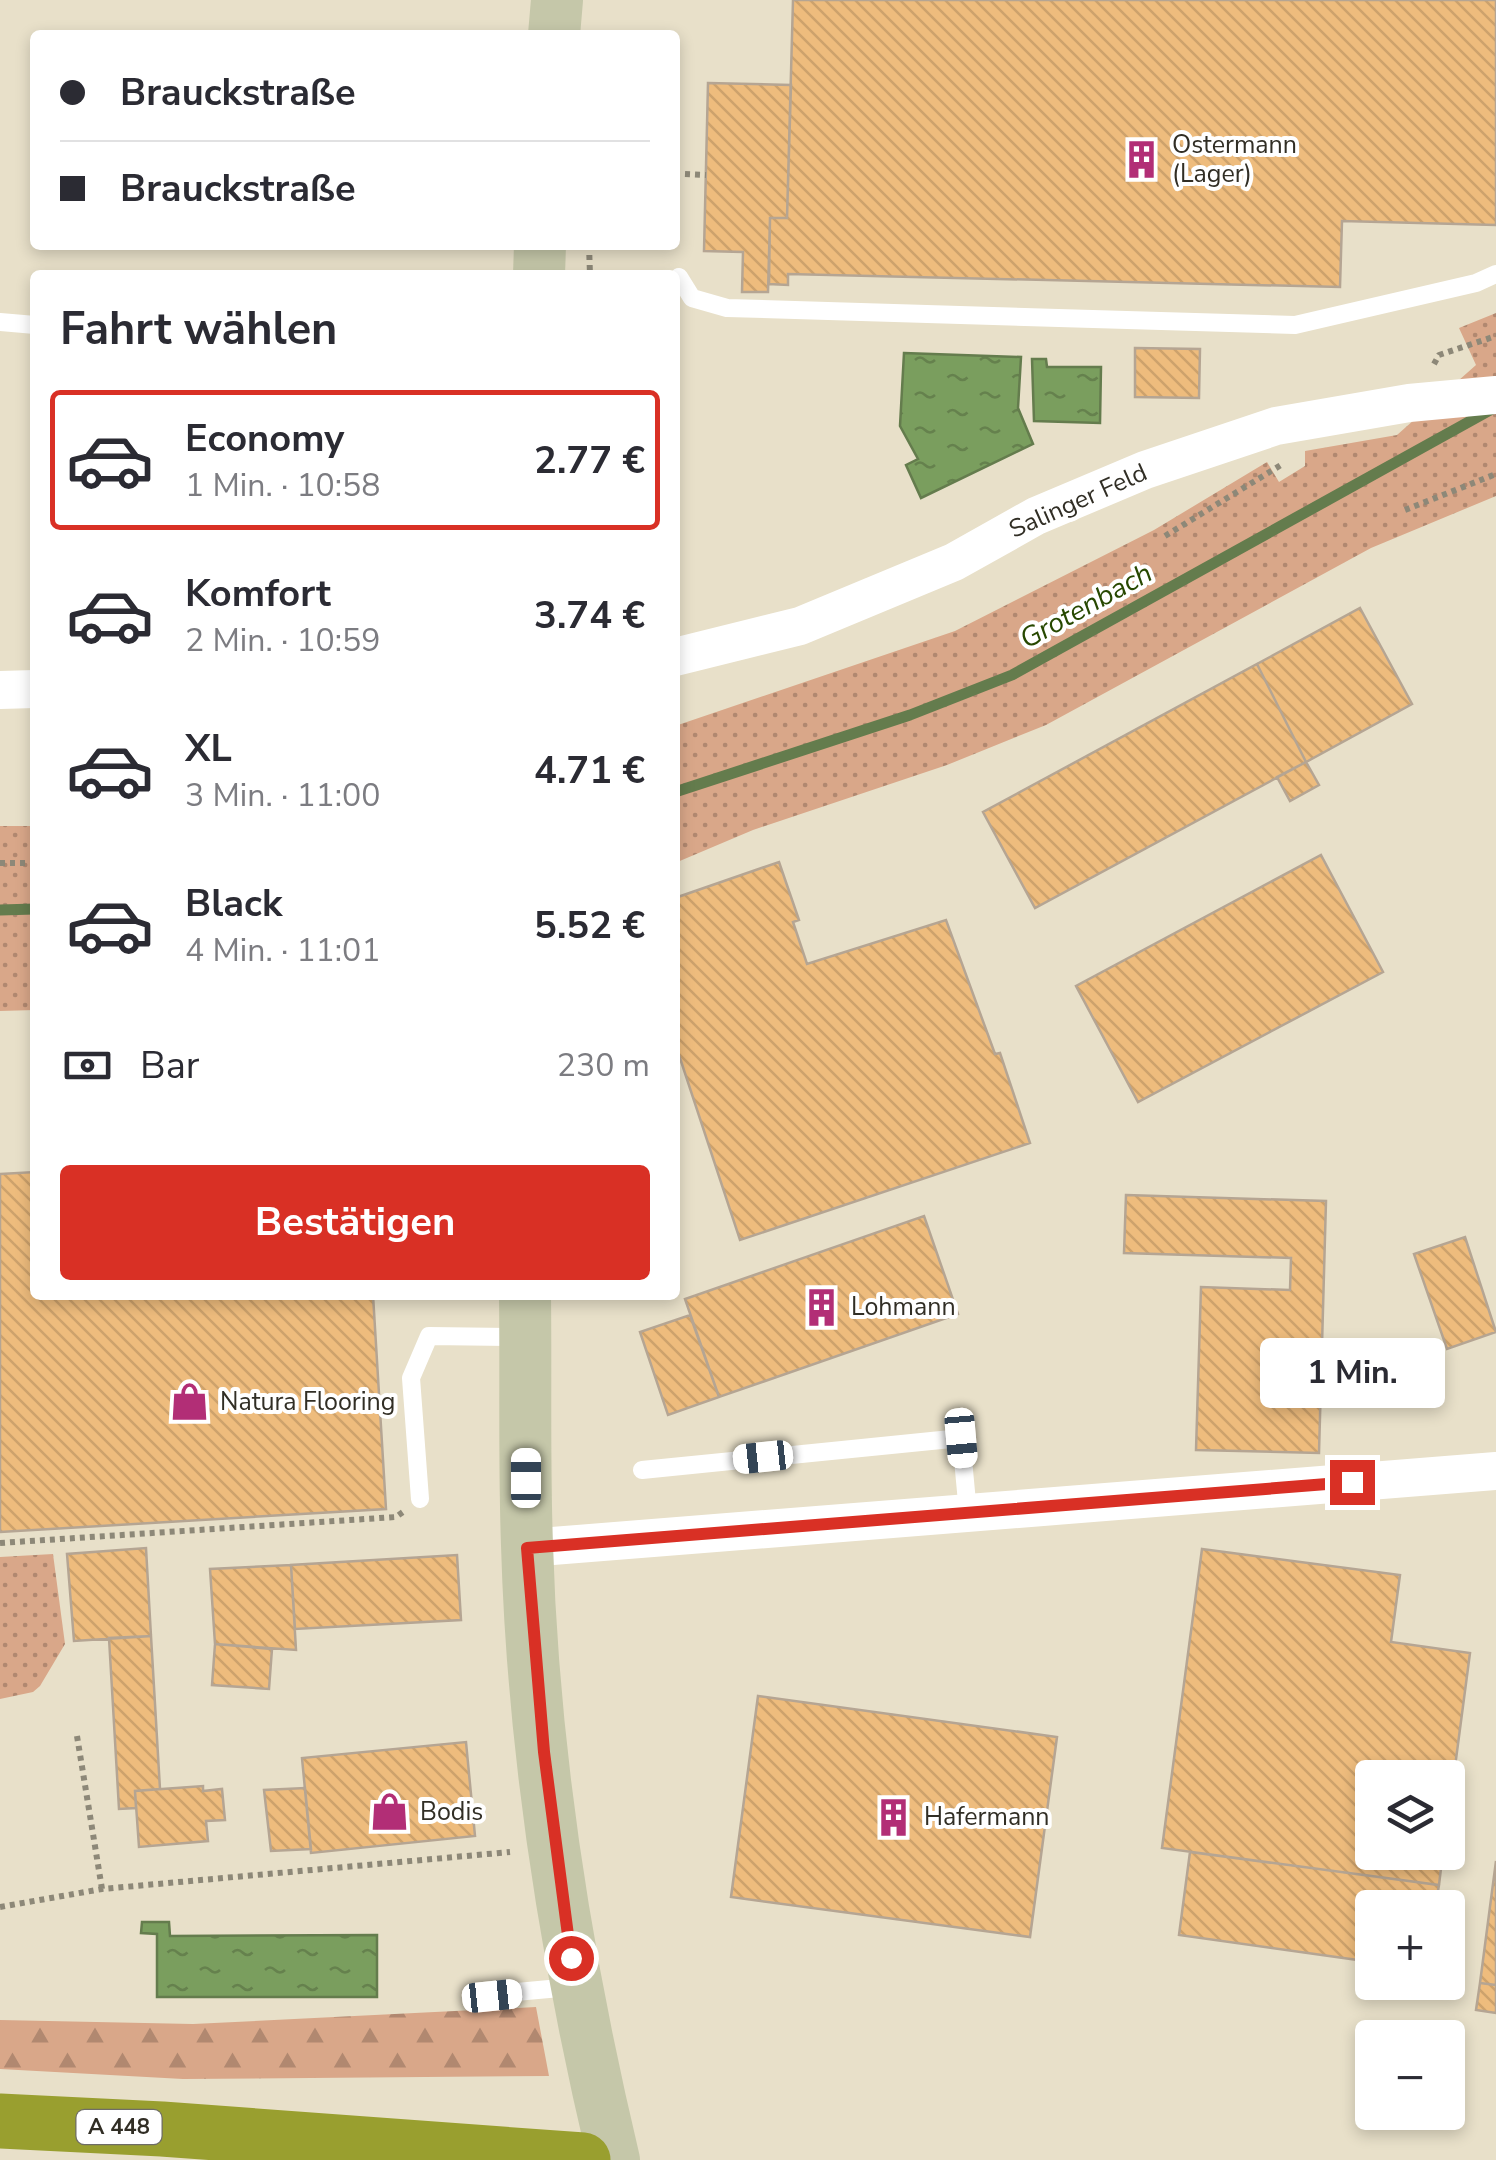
<!DOCTYPE html>
<html lang="de">
<head>
<meta charset="utf-8">
<style>
	body { margin:0; font-family:"Nunito Sans",sans-serif; background:#f2f2f3; color:#2b2b33; height:100vh; display:flex; flex-direction:column; font-size:38px; white-space:nowrap }
	* { box-sizing:border-box; margin:0 }
	p { font-size:32px; color:#7c7c81 }
	.icon { flex:none; width:55px; height:55px; fill:none; stroke:currentColor; stroke-width:2; stroke-linecap:round; stroke-linejoin:round }
	.map { position:relative; flex:1; overflow:hidden }
	.drawer { position:absolute; left:30px; top:270px; width:650px; height:1030px; display:flex; flex-direction:column; background:#fff; border-radius:10px; box-shadow:0 5px 15px #0003 }
	.drawer>* { flex:none }
	.banner { position:absolute; left:30px; top:30px; width:650px; height:220px; border-radius:10px; box-shadow:0 5px 15px #0003; display:grid; align-content:center; height:220px; padding:0 30px; background:#fff }
	.buttons { position:absolute; left:1355px; top:1760px; display:grid; gap:20px }
	.buttons a { display:grid; place-items:center; width:110px; height:110px; border-radius:10px; background:#fff; box-shadow:0 5px 15px #0003; font-size:50px }
	.end { position:absolute; width:45px; height:45px; margin:-22px; border:12px solid #d93025; background:#fff; box-shadow:0 0 0 5px #fff }
	.from { border-radius:50% }
	.bubble { position:absolute; height:70px; border-radius:10px; background:#fff; box-shadow:0 5px 15px #0003; font-size:32px; font-weight:700; line-height:70px; text-align:center }
	.car { position:absolute; width:30px; height:60px; margin:-30px -15px; border-radius:12px; box-shadow:0 0 8px 2px #0007; background:linear-gradient(#fff 24%,#345 0 40%,#fff 0 76%,#345 0 86%,#fff 0) }
	.banner b { display:flex; align-items:center; gap:35px; height:95px; font-size:38px }
	.banner b+b { border-top:2px solid #e1e1e2 }
	.banner i { width:25px; height:25px; background:#2b2b33 }
	ul { padding:0; list-style:none }
	li { display:flex; align-items:center; gap:30px; height:140px; margin:0 20px 15px; padding:0 10px; border:5px solid transparent; border-radius:10px }
	li div { flex:1 }
	li b { display:block; font-size:38px }
	li em { font-style:normal; font-weight:700 }
	li.current { border-color:#d93025 }
	li>.icon { width:90px; height:90px; stroke-width:1.5 }
	h2 { padding:0 30px; font-size:45px; line-height:120px }
	.pay { display:flex; align-items:center; gap:25px; height:110px; padding:0 30px; font-size:38px }
	.pay p { margin-inline-start:auto }
	.action { display:flex; gap:20px; margin-top:auto; padding:20px 30px }
	.action a { flex:1; height:115px; border-radius:10px; background:#d93025; color:#fff; font-size:40px; font-weight:700; line-height:115px; text-align:center }
	.map>svg:first-child { display:block }
	.grass { fill:url(#grass-dots) }
	.forest { fill:url(#forest-firs) }
	.water { fill:url(#water-ripples); stroke:#647c4d; stroke-width:2.5 }
	.lines { fill:none; stroke-linecap:round; stroke-linejoin:round }
	.stream { stroke:#647c4d; stroke-width:11 }
	.building { fill:url(#building-back-hatch); stroke:#b5a593; stroke-width:2.5 }
	.path { stroke:#8d8878; stroke-width:6; stroke-dasharray:5 5; stroke-linecap:butt }
	.lane { stroke:#fff; stroke-width:18 }
	.street { stroke:#fff; stroke-width:38 }
	.secondary { stroke:#c5c7a9; stroke-width:52 }
	.highway { stroke:#999f2f; stroke-width:55 }
	.route { stroke:#d93025; stroke-width:12 }
	.labels { text-anchor:middle; dominant-baseline:central; stroke-width:8; stroke-linejoin:round; paint-order:stroke }
	.shield { fill:#fff; stroke:#6f6d66; stroke-width:2.5 }
	.shield-label { font-size:22px; font-weight:bold; fill:#312e25 }
	.poi-label { font-size:25px; fill:#312e25; stroke:#fff; text-anchor:start }
	.street-label { font-size:25px; fill:#312e25; stroke:#fff }
	.water-label { font-size:28px; font-style:italic; fill:#274800; stroke:#fff }
</style>
</head>
<body>
<div class="map">
<svg width="1496" height="2160" viewBox="0 0 1496 2160">
	<defs>
		<pattern id="grass-dots" width="8" height="8" patternUnits="userSpaceOnUse" patternTransform="scale(2.5)"><rect width="8" height="8" fill="#d9a789"/><path d="M2 2h.1M6 6h.1" fill="none" stroke="#b18870" stroke-width="1.8" stroke-linecap="round"/></pattern>
		<pattern id="forest-firs" width="22" height="20" patternUnits="userSpaceOnUse" patternTransform="scale(2.5)"><rect width="22" height="20" fill="#d9a789"/><path d="M5 1l3.5 6h-7zM16 11l3.5 6h-7z" fill="#b18870"/></pattern>
		<pattern id="water-ripples" width="26" height="14" patternUnits="userSpaceOnUse" patternTransform="scale(2.5)"><rect width="26" height="14" fill="#7a9e5e"/><path d="M2 4q2-2 4 0t4 0M15 11q2-2 4 0t4 0" fill="none" stroke="#65814d"/></pattern>
		<pattern id="building-back-hatch" width="6" height="6" patternUnits="userSpaceOnUse" patternTransform="scale(2.5)"><rect width="6" height="6" fill="#eebc7d"/><path d="M-1 5l2 2M0 0l6 6M5-1l2 2" fill="none" stroke="#cda26c"/></pattern>
	</defs>
	<rect width="100%" height="100%" fill="#e8e0c9"/>
	<path class="grass" d="M1496,313V496L1371,548L1046,725L947,765L753,830L675,863V726L955,631L1154,530L1267,462L1279,482L1305,466V451L1397,435L1476,365L1459,328Z
		M0,826H35V1010L0,1011Z
		M53,1554L65,1644L40,1686L33,1692L0,1699V1557Z"/>
	<path class="forest" d="M536,2007L549,2076L183,2079L0,2069V2020L193,2024Z"/>
	<path class="water" d="M904,353L1021,357L1018,408L1033,444L921,498L906,465L918,459L900,426Z
		M1032,359H1046L1047,367H1101L1100,423L1034,421Z
		M142,1922H169L170,1936L377,1935V1997H157V1934L141,1933Z"/>
	<g class="lines">
		<path class="stream" d="M675,792L910,715L1012,675L1492,409
			M0,910L35,909"/>
	</g>
	<path class="building" d="M793,0H1496V225L1342,221L1340,287L788,274V285L769,284L770,218H787Z
		M708,83L791,85L787,218H770L768,292H742L743,252L704,251Z
		M1135,348L1200,349L1199,398L1135,397Z
		M1360,608L1412,704L1306,762L1257,664Z
		M1257,664L1306,762L1035,908L983,812Z
		M1306,762L1319,785L1290,801L1277,777Z
		M1321,855L1383,972L1138,1102L1076,986Z
		M779,862L799,920L793,922L807,964L946,920L995,1054L1000,1053L1030,1143L740,1240L675,1043V898Z
		M35,1172V1295H373L386,1509L0,1532V1174Z
		M1126,1195L1326,1201L1319,1453L1196,1450L1201,1287L1290,1290L1291,1258L1124,1253Z
		M924,1216L958,1314L719,1397L685,1299Z
		M1465,1237L1496,1332L1447,1349L1414,1254Z
		M690,1315L719,1397L668,1415L640,1332Z
		M146,1548L151,1636L74,1641L67,1554Z
		M1202,1549L1400,1575L1391,1642L1470,1653L1448,1820V1778H1372V1852H1443L1439,1885L1162,1848Z
		M457,1555L461,1620L295,1629L291,1565Z
		M291,1565L296,1650L215,1644L210,1569Z
		M151,1636L160,1789L135,1791L136,1808L119,1809L109,1638Z
		M215,1644L272,1649L269,1689L212,1685Z
		M758,1696L1057,1737L1030,1937L731,1897Z
		M466,1742L475,1836L311,1853L302,1758Z
		M203,1786V1791L222,1789L225,1820L206,1821L208,1841L139,1847L135,1791Z
		M305,1788L311,1849L271,1851L264,1790Z
		M1190,1852L1439,1885L1435,1908H1372V1962L1179,1935Z
		M1496,1861V1985L1480,1983Z
		M1480,1983L1496,1985V2013L1476,2010Z"/>
	<g class="lines">
		<path class="path" d="M685,174L706,175
			M589,245L590,275
			M1434,364L1439,355L1496,336
			M1405,510L1496,474
			M1165,536L1281,465
			M0,863H35
			M0,1543L396,1517L403,1512
			M77,1736L102,1889
			M0,1907L102,1889L510,1852"/>
		<path class="lane" d="M679,277L692,298L727,308L1295,325L1476,283L1496,274
			M0,322L35,325
			M642,1470L961,1438L968,1513
			M420,1499L411,1378L429,1336L520,1337
			M472,1996L571,1987"/>
		<path class="street" d="M675,657L800,626L954,562L1036,516L1145,470L1276,426L1409,403L1496,395
			M0,690L35,689
			M527,1548L1496,1471"/>
		<path class="secondary" d="M554,35L557,0
			M539,275L540,245
			M525,1295C526,1378 524,1462 527,1545C533,1752 566,1959 614,2160"/>
		<path class="highway" d="M0,2121L162,2129L583,2160"/>
	</g>
	<g class="lines">
		<path class="route" d="M571,1958L544,1752L527,1548L1352,1482"/>
	</g>
	<defs>
		<symbol id="building-bare" viewBox="-9 -9 18 18"><path d="M-4-6H4V6H1V3H-1V6H-4ZM-2.5-4.3h1.7v1.8h-1.7ZM.8-4.3h1.7v1.8H.8ZM-2.5-1h1.7V.8h-1.7ZM.8-1h1.7V.8H.8Z" fill="#b22e76" stroke="#fff" stroke-width="2.5" paint-order="stroke"/></symbol>
		<symbol id="shop-bare" viewBox="-9 -9 18 18"><path d="M-5-2.5h2.3a2.7 3.5 0 0 1 5.4 0H5L5.5 6h-11ZM-1.5-2.5h3a1.5 2.3 0 0 0-3 0Z" fill="#b22e76" stroke="#fff" stroke-width="2.5" paint-order="stroke"/></symbol>
	</defs>
	<g fill-rule="evenodd">
		<use href="#building-bare" x="1114" y="132" width="55" height="55"/>
		<use href="#building-bare" x="794" y="1280" width="55" height="55"/>
		<use href="#shop-bare" x="162" y="1374" width="55" height="55"/>
		<use href="#shop-bare" x="362" y="1784" width="55" height="55"/>
		<use href="#building-bare" x="866" y="1790" width="55" height="55"/>
	</g>
	<g class="labels">
		<rect class="shield" x="76.5" y="2110" width="85" height="34" rx="8"/>
		<g class="shield-label">
			<text x="119" y="2127">A 448</text>
		</g>
		<g class="poi-label">
			<text x="1172" y="145">Ostermann<tspan x="1172" dy="29">(Lager)</tspan></text>
			<text x="851" y="1307">Lohmann</text>
			<text x="220" y="1402">Natura Flooring</text>
			<text x="420" y="1812">Bodis</text>
			<text x="924" y="1817">Hafermann</text>
		</g>
		<g class="street-label">
			<text transform="translate(1078 501) rotate(-24)">Salinger Feld</text>
		</g>
		<g class="water-label">
			<text transform="translate(1086 606) rotate(-29)">Grotenbach</text>
		</g>
	</g>
</svg>
<div class="buttons">
<a><svg class="icon" aria-label="layers" viewBox="0 0 24 24"><path d="M12 4l9 5-9 5-9-5zM3 14l9 5 9-5"/></svg></a>
<a>+</a>
<a>−</a>
</div>
<i class="end from" style="left:571px;top:1958px"></i>
<i class="end" style="left:1352px;top:1482px"></i>
<div class="bubble" style="left:1260px;top:1338px;width:185px">1 Min.</div>
<i class="car" style="left:961px;top:1438px;rotate:175deg"></i>
<i class="car" style="left:763px;top:1457px;rotate:264deg"></i>
<i class="car" style="left:526px;top:1478px;rotate:0deg"></i>
<i class="car" style="left:492px;top:1996px;rotate:84deg"></i>
<div class="banner">
<b><i class="from"></i>Brauckstraße</b>
<b><i></i>Brauckstraße</b>
</div>
<section class="drawer">
<h2>Fahrt wählen</h2>
<ul>
<li class="current"><svg class="icon" aria-label="car" viewBox="0 0 24 24"><path d="M5 17H2v-5l4-1 3-4h7l3 4 3 1v5h-3M9 17h6M6 11h13"/><circle cx="7" cy="17" r="2"/><circle cx="17" cy="17" r="2"/></svg><div><b>Economy</b><p>1 Min. · 10:58</p></div><em>2.77 €</em></li>
<li><svg class="icon" aria-label="car" viewBox="0 0 24 24"><path d="M5 17H2v-5l4-1 3-4h7l3 4 3 1v5h-3M9 17h6M6 11h13"/><circle cx="7" cy="17" r="2"/><circle cx="17" cy="17" r="2"/></svg><div><b>Komfort</b><p>2 Min. · 10:59</p></div><em>3.74 €</em></li>
<li><svg class="icon" aria-label="car" viewBox="0 0 24 24"><path d="M5 17H2v-5l4-1 3-4h7l3 4 3 1v5h-3M9 17h6M6 11h13"/><circle cx="7" cy="17" r="2"/><circle cx="17" cy="17" r="2"/></svg><div><b>XL</b><p>3 Min. · 11:00</p></div><em>4.71 €</em></li>
<li><svg class="icon" aria-label="car" viewBox="0 0 24 24"><path d="M5 17H2v-5l4-1 3-4h7l3 4 3 1v5h-3M9 17h6M6 11h13"/><circle cx="7" cy="17" r="2"/><circle cx="17" cy="17" r="2"/></svg><div><b>Black</b><p>4 Min. · 11:01</p></div><em>5.52 €</em></li>
</ul>
<div class="pay"><svg class="icon" aria-label="cash" viewBox="0 0 24 24"><path d="M3 7h18v10H3z"/><circle cx="12" cy="12" r="2"/></svg>Bar<p>230 m</p></div>
<div class="action"><a>Bestätigen</a></div>
</section>
</div>
</body>
</html>
